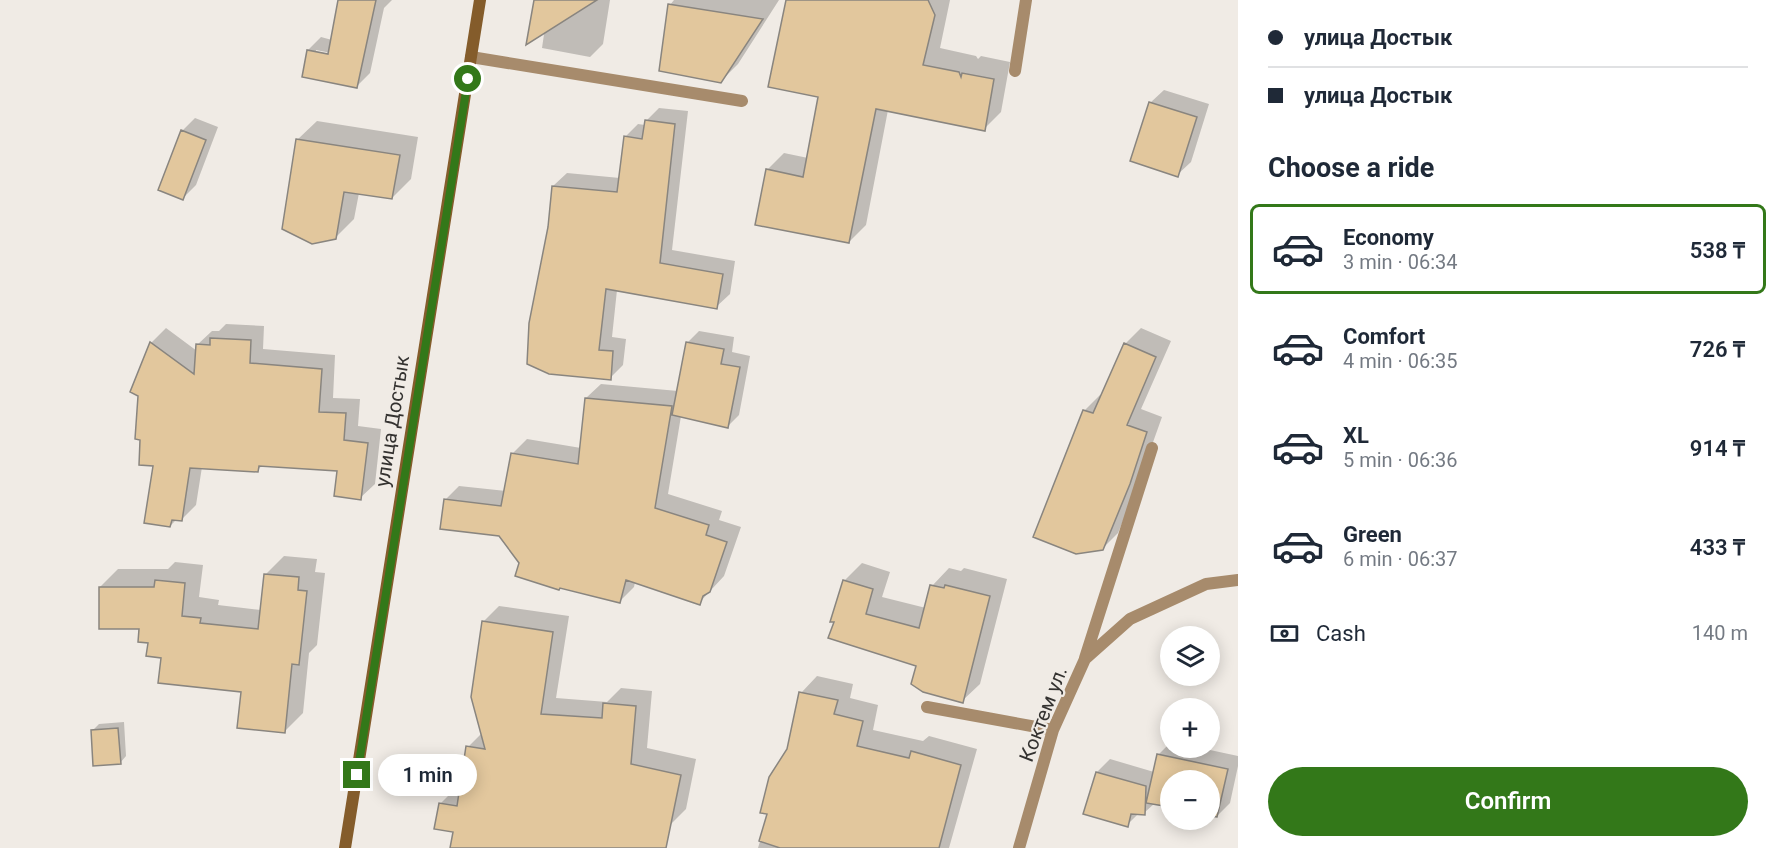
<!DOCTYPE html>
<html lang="en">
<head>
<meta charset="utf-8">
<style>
	body { margin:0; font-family:Roboto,sans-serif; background:#f6f6f7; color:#1f2937; height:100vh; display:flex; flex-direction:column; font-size:22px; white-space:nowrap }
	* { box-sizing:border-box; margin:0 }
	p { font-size:20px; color:#747a83 }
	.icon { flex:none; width:33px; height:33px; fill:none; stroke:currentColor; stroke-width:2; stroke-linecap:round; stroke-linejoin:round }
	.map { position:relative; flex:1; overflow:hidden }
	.panel { display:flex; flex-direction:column; background:#fff; width:540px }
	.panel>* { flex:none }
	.top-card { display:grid; align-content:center; height:132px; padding:0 30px; background:#fff }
	.controls { position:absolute; left:1160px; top:626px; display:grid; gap:12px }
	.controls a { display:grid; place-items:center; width:60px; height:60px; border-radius:50%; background:#fff; box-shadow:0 3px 15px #0003; font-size:30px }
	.end { position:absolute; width:27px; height:27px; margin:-14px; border:8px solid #337819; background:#fff; box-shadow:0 0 0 3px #fff }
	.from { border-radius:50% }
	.bubble { position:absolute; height:42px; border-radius:21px; background:#fff; box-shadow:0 3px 15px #0003; font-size:20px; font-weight:600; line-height:42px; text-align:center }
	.top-card b { display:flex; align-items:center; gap:21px; height:57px; font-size:22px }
	.top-card b+b { border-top:2px solid #e0e1e3 }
	.top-card i { width:15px; height:15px; background:#1f2937 }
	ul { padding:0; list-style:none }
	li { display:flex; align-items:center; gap:18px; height:90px; margin:0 12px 9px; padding:0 18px; border:3px solid transparent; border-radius:9px }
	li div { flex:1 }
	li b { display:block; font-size:22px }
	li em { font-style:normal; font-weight:600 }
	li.active { border-color:#337819 }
	li>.icon { width:54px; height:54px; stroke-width:1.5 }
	h2 { padding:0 30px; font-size:27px; line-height:72px }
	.pay { display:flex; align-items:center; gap:15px; height:66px; padding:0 30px; font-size:22px }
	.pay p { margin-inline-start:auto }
	.primary-button { display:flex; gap:12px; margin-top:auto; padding:12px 30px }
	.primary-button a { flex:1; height:69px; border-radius:36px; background:#337819; color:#fff; font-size:24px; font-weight:600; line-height:69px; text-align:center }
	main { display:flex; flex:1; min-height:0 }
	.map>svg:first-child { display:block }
	.shadow { fill:#0003; fill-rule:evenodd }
	.building { fill:#e2c79d; stroke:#89857f; stroke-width:1.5 }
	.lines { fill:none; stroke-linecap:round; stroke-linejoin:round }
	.minor { stroke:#a78b6c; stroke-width:12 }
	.secondary { stroke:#845c2b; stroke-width:12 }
	.route { stroke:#337819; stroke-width:8 }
	.labels { text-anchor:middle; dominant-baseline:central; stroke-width:4.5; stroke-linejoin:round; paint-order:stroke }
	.street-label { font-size:20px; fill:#343230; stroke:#f0ebe5 }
</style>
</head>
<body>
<main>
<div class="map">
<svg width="1238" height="848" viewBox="0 0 1238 848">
	<rect width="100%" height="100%" fill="#f0ebe5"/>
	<path class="shadow" d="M339,0H392L384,8L370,73L357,86L308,50L321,37L332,40ZM316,50L336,54L335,57L316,53Z
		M549,0H610L603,44L590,57L542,48Z
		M674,0H779L738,64L721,81L670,5Z
		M787,0H950L940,48L976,56L978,59L981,56L1010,62L1001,112L984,129L888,110L866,225L849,242L767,170L784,153L808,158L820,96Z
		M1164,90L1209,104L1191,162L1177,175L1150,103Z
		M659,108L688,111L672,250L735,261L730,294L716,307L617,290L612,337L626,339L623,365L610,378L549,227L553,186L567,173L620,178L625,137L638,124L645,125L646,121Z
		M195,118L218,127L196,185L183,198L182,131Z
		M317,121L418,137L411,179L392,198L359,193L354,219L335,238L297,140Z
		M226,324L264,326L263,349L335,355L333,398L360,399L358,426L381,429L375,484L360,498L339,470L263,464L258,470L202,467L196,505L181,520L177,519L170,526L155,464L142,439L139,395L132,392L152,342L166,328L197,351V345L212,331H219Z
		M1141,328L1171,341L1141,409L1162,417L1137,487L1118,533L1102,549L1084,411L1100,395L1103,396L1125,344Z
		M699,331L734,337L732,352L750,356L739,415L728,426L681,416L668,494L722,511L719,520L741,527L724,576L699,603L635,582L634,587L619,602L520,563L499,535L445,500L459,486L506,491L513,453L527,439L581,448L586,398L601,384L678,391L688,342Z
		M284,556L317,559L315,572L325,573L317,645L309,653L303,713L284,732L243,691L162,656L141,628L100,587L118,569H168L175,562L203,565L199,597L219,600L218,605L261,610L265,575Z
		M862,563L890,572L882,597L926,608L932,586L949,568L961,571L964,568L1007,579L980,684L962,701L918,665L836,620L844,581Z
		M499,606L569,616L556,698L607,702L621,688L652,691L647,748L696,759L686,809L670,825L623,848H452L455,831L440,804L457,787L461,788L468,747L482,733L483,622Z
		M817,676L853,684L850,698L878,705L873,730L923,741L929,736L977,749L949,848H758L788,749L801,693Z
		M124,722L126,756L120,763L92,731L99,724Z
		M1170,743V747H1196L1238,756V766L1230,803L1217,816L1209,814V780H1170V806L1155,803L1144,813H1139L1127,825L1097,772L1110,759L1154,772L1158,755Z"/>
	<path class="building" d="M338,0H376L357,88L302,77L307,50L328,54Z
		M534,0H597L526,45Z
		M786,0H928L935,15L923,65L959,72L961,77L962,73L994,79L985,131L876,109L849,243L755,225L766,169L803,177L818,97L768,87Z
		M668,4L763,19L721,83L659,71Z
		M1149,102L1197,117L1178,177L1130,161Z
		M645,120L675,124L660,263L723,274L717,309L606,289L599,350L613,351L611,380L549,374L527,364L529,323L548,227L552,186L617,192L624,136L642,139Z
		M181,130L206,140L183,200L158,190Z
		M296,139L400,155L392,199L344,192L336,239L312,244L282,229Z
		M210,338L251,340L250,363L322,369L319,412L346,413L344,440L368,443L361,500L334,496L337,471L259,466L258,472L190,468L182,521L172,520L170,527L144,523L153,466L139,465L140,440L135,439L138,396L130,392L150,342L194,374L196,344L210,345Z
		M686,342L724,349L721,364L740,367L728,428L672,415Z
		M1124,343L1156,357L1127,425L1147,432L1130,484L1103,550L1076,554L1033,537L1083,410L1093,413Z
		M585,398L672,406L655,508L709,525L706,535L727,542L710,592L703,596L700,605L626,580L620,603L560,588L559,590L515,576L519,563L499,536L440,529L444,499L501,506L511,453L578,464Z
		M264,574L299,577L298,590L307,591L299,665L292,664L285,733L237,728L241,692L158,683L161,658L146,656L148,643L138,642L139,629H99V587H154L155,580L185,583L182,616L201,618L200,623L258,629Z
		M843,580L873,589L866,614L919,628L930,585L944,588L945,585L990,596L963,703L923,692L911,684L916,666L828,638L834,622H830Z
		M482,621L553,632L541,714L602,718L603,703L636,706L631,764L681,775L666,848H450L453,832L434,829L439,803L457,806L466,746L485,749L471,697Z
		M799,692L838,700L834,714L863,721L857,746L909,758L911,751L961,765L939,848H780L759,841L767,814L760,813L769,777L787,749Z
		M118,728L121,764L93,766L91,730Z
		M1157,754L1228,769L1217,817L1209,816V780H1170V807L1146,803Z
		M1096,772L1146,786L1145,815L1131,814L1128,827L1083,814Z"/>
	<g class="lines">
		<path class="minor" d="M471,57L742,101
			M1015,71L1026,0
			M1085,658L1152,448
			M927,707L1053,730
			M1019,848L1053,730L1085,659L1130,619L1206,584L1238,580"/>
		<path class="secondary" d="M345,848L480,0"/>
	</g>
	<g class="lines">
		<path class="route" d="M357,775L468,79"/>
	</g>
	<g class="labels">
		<g class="street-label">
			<text transform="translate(392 421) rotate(-81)">улица Достык</text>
			<text transform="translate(1043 714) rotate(-69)">Коктем ул.</text>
		</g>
	</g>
</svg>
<div class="controls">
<a><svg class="icon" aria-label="layers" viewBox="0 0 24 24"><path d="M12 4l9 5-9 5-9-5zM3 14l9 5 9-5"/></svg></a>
<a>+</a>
<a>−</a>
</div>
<i class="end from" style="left:468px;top:79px"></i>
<i class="end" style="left:357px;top:775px"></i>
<div class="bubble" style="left:378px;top:754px;width:99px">1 min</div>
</div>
<section class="panel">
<div class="top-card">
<b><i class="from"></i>улица Достык</b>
<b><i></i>улица Достык</b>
</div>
<h2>Choose a ride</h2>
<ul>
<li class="active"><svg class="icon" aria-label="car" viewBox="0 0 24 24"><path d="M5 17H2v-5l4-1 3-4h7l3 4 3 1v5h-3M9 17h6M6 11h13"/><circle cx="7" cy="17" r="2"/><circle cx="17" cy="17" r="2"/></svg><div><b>Economy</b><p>3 min · 06:34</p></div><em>538 ₸</em></li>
<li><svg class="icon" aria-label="car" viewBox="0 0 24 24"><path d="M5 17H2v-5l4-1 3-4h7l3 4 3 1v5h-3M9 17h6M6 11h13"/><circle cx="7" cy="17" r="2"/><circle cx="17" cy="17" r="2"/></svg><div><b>Comfort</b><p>4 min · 06:35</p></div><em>726 ₸</em></li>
<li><svg class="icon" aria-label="car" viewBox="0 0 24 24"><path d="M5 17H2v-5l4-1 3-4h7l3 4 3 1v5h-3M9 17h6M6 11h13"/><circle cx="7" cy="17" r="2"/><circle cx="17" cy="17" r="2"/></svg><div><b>XL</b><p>5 min · 06:36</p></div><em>914 ₸</em></li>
<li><svg class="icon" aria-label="car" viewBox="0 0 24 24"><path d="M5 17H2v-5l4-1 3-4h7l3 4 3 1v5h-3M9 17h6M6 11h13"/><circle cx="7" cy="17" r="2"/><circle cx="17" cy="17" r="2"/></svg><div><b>Green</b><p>6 min · 06:37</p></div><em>433 ₸</em></li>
</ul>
<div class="pay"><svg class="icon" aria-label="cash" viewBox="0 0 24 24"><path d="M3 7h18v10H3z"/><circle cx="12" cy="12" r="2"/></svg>Cash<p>140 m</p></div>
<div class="primary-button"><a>Confirm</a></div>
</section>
</main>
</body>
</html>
